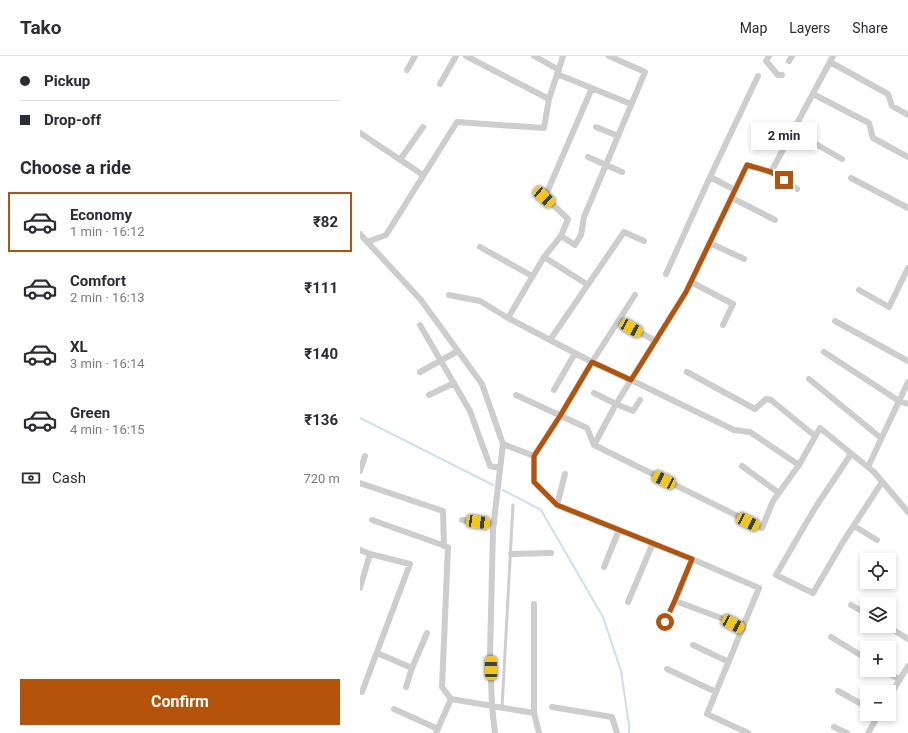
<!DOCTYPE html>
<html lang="en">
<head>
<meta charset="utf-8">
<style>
	body { margin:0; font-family:Roboto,sans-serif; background:#f2f2f3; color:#2b2b33; height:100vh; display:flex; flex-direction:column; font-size:15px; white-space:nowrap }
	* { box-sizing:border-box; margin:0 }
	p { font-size:13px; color:#7c7c81 }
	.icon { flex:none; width:22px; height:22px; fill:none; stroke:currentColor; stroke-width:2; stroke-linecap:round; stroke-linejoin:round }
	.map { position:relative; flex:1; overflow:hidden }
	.drawer { display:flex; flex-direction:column; background:#fff; width:360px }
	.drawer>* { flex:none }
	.top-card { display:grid; align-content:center; height:88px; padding:0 20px; background:#fff }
	.controls { position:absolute; left:500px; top:497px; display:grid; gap:8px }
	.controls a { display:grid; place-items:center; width:36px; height:36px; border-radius:0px; background:#fff; box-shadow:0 2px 6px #0003; font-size:20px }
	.end { position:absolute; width:18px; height:18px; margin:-9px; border:5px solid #b45309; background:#fff; box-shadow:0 0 0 2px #fff }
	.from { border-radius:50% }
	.bubble { position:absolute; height:28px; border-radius:0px; background:#fff; box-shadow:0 2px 6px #0003; font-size:13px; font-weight:700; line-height:28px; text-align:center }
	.car { position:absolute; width:12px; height:24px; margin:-12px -6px; border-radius:5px; box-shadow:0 0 3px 1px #0007; background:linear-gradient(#f5c518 24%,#345 0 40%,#f5c518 0 76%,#345 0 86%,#f5c518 0) }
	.top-card b { display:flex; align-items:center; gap:14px; height:38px; font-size:15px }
	.top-card b+b { border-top:1px solid #e1e1e2 }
	.top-card i { width:10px; height:10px; background:#2b2b33 }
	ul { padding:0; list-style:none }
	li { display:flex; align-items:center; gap:12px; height:60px; margin:0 8px 6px; padding:0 12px; border:2px solid transparent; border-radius:0px }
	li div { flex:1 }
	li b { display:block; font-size:15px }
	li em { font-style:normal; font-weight:700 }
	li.selected { border-color:#b45309 }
	li>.icon { width:36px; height:36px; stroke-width:1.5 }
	h2 { padding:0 20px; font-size:18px; line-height:48px }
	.pay { display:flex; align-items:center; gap:10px; height:44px; padding:0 20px; font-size:15px }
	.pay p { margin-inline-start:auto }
	.action { display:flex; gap:8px; margin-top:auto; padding:8px 20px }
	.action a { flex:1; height:46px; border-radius:0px; background:#b45309; color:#fff; font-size:16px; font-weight:700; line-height:46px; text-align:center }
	header { display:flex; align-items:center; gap:24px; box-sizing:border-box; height:56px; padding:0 20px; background:#fff; border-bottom:1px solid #e1e1e2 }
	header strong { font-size:19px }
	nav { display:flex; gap:22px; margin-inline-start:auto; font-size:14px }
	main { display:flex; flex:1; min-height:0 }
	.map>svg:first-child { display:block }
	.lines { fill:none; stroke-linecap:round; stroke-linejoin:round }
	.stream { stroke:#cae1ed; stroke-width:2 }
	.lane { stroke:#cdcdcd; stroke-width:3 }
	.street { stroke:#cdcdcd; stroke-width:6 }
	.route { stroke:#b45309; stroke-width:5 }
</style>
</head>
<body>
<header>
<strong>Tako</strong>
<nav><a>Map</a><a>Layers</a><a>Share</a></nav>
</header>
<main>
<section class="drawer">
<div class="top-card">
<b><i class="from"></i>Pickup</b>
<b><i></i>Drop-off</b>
</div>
<h2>Choose a ride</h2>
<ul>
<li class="selected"><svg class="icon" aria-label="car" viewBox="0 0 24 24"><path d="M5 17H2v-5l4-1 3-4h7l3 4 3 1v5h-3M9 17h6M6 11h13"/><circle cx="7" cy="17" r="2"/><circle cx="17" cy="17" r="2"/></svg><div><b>Economy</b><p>1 min · 16:12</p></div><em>₹82</em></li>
<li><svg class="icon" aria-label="car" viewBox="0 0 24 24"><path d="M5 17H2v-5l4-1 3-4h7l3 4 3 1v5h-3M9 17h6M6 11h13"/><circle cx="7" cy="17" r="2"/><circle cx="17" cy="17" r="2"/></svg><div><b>Comfort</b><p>2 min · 16:13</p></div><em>₹111</em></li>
<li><svg class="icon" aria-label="car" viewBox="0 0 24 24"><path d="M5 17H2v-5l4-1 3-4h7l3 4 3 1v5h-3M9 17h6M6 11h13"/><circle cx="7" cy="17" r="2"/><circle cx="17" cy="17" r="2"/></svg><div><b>XL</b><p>3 min · 16:14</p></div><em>₹140</em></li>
<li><svg class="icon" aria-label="car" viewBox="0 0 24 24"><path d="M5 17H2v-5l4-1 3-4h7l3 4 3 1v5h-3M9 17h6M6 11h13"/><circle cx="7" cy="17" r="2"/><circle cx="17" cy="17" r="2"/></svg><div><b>Green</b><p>4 min · 16:15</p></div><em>₹136</em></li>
</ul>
<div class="pay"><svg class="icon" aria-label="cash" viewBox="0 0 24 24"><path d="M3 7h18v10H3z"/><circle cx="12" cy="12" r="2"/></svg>Cash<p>720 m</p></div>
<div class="action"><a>Confirm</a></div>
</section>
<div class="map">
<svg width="548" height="677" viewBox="0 0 548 677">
	<rect width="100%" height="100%" fill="#fff"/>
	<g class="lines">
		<path class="stream" d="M0,362L133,429
			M143,434L181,454L243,561L261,615L269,669V677"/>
		<path class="lane" d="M142,652L153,449"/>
		<path class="street" d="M106,0L189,43
			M174,0L199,14
			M409,0L406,5L418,19H422
			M429,5L432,0
			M470,6L528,38L532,50L548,59
			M47,14L55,0
			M197,18L271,48
			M80,28L96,0
			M453,38L509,67L513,82L548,101
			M236,71L258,80
			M433,75L482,103
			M0,77L63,119
			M228,101L262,116
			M40,104L63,71
			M411,116L437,133
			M350,121L398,20
			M491,122L548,152
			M372,142L415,164
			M0,178L61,244L122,328L143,388L174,400L200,360L232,306L271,324L326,236L387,109L411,116L473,0
			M201,180L208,163L185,141L232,32
			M7,186L26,179L97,66L184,72L189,43L203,0
			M350,187L384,203
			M120,191L172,220
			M184,201L228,229
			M306,218L350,121L375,134
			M331,226L373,248L363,269
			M499,234L529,251L548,212
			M89,239L120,245L148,262L232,306L275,239
			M148,262L184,201L201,180L215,189L221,179L224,161L285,16L249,0
			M258,265L296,285
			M475,265L548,305
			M60,269L110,355L130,410L140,412
			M190,284L264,176L284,185
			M464,296L539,345L548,348
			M60,316L98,295
			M327,316L395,353L406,343L411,344L455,380
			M449,323L521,382
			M194,334L215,297
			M234,337L256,348L271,324L374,374L390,376L439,409L460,372L514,416L548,456
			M69,339L94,327
			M156,339L227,372L234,389
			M280,344L273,355L256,348L234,389L402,472L413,445L439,409
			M491,398L455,452L416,519L453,537L483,486L522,426
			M174,400V426L197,449L332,503L399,532L347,658L388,677
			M382,410L419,437
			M508,411L548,326
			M0,415L5,400
			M0,427L83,455L84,490
			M197,449L205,418
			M12,464L88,491L82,631L91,643L76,677
			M102,464L134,468
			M494,470L517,484
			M0,494L10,498L0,532
			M151,498L191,497
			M244,511L259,474
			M315,545L364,563L383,573
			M268,546L293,487
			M174,548V657L179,677
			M491,549L507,558
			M305,566L315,545L332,503
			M527,570L548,583
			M471,581L507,603
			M333,589L369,606
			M17,597L52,612L46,631
			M52,612L67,577
			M307,613L356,636
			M524,614L540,624
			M478,635L507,651
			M0,636H2L50,508L10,498
			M529,641L548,610
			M91,643L132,650L130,599L133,473L143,388
			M192,651L252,661L257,677
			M34,653L78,673
			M474,671L487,677
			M135,677L132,650L174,657
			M508,677L519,658"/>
	</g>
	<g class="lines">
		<path class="route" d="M305,566L315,544L332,503L197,449L174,426V400L200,360L232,306L271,324L326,236L387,109L411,116L424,124"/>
	</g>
</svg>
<div class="controls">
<a><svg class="icon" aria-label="locate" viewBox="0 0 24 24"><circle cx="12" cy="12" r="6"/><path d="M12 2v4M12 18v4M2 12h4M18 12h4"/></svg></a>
<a><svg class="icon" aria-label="layers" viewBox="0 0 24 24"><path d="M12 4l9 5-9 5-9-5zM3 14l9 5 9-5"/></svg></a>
<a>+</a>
<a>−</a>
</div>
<i class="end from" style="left:305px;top:566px"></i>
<i class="end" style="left:424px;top:124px"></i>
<div class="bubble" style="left:391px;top:66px;width:66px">2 min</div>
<i class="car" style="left:184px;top:141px;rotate:132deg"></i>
<i class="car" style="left:271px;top:272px;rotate:119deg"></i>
<i class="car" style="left:304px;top:424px;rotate:296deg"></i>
<i class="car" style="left:118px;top:466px;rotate:98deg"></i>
<i class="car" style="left:388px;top:466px;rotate:116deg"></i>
<i class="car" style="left:373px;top:568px;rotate:118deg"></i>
<i class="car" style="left:131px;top:612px;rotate:359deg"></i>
</div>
</main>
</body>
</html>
